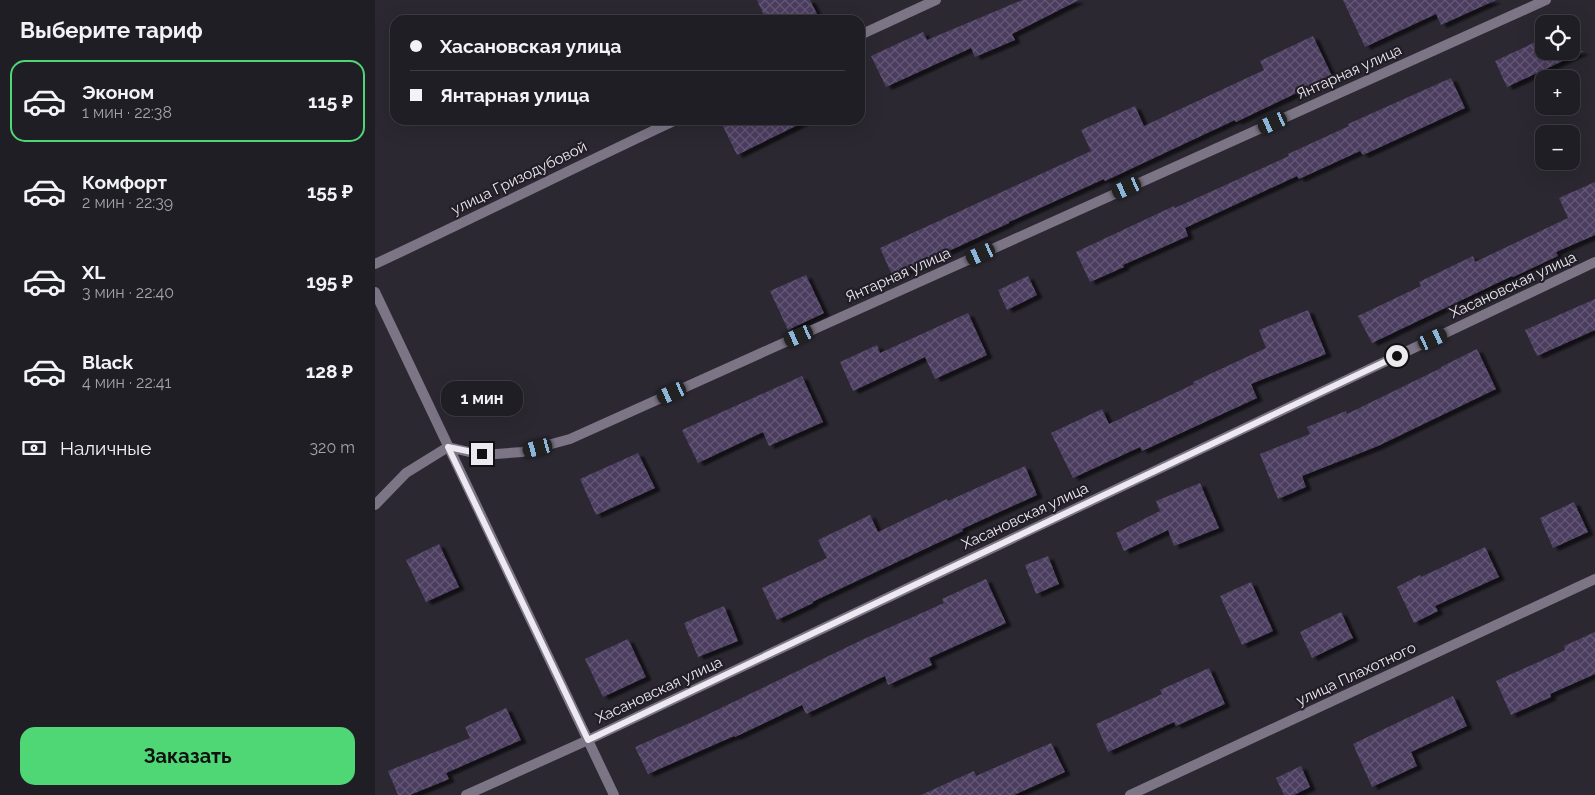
<!DOCTYPE html>
<html lang="ru">
<head>
<meta charset="utf-8">
<style>
	body { margin:0; font-family:Raleway,sans-serif; background:#2d2b32; color:#f1f3f6; height:100vh; display:flex; flex-direction:column; font-size:19px; white-space:nowrap }
	* { box-sizing:border-box; margin:0 }
	p { font-size:16px; color:#a2a2a7 }
	.icon { flex:none; width:28px; height:28px; fill:none; stroke:currentColor; stroke-width:2; stroke-linecap:round; stroke-linejoin:round }
	.map { position:relative; flex:1; overflow:hidden }
	.drawer { display:flex; flex-direction:column; background:#201e25; width:375px }
	.drawer>* { flex:none }
	.banner { position:absolute; left:15px; top:15px; width:475px; height:110px; border-radius:15px; box-shadow:0 5px 20px #0002,0 0 0 1px #3d3c42; display:grid; align-content:center; height:110px; padding:0 20px; background:#201e25 }
	.tools { position:absolute; left:1160px; top:15px; display:grid; gap:10px }
	.tools a { display:grid; place-items:center; width:45px; height:45px; border-radius:10px; background:#201e25; box-shadow:0 5px 20px #0002,0 0 0 1px #3d3c42; font-size:25px }
	.end { position:absolute; width:22px; height:22px; margin:-11px; border:6px solid #ece9f0; background:#111; box-shadow:0 0 0 2px #111 }
	.from { border-radius:50% }
	.bubble { position:absolute; height:35px; border-radius:15px; background:#201e25; box-shadow:0 5px 20px #0002,0 0 0 1px #3d3c42; font-size:16px; font-weight:700; line-height:35px; text-align:center }
	.car { position:absolute; width:15px; height:30px; margin:-15px -8px; border-radius:6px; box-shadow:0 0 4px 1px #0007; background:linear-gradient(#222 24%,#8ab4d8 0 40%,#222 0 76%,#8ab4d8 0 86%,#222 0) }
	.banner b { display:flex; align-items:center; gap:18px; height:48px; font-size:19px }
	.banner b+b { border-top:1px solid #3d3c42 }
	.banner i { width:12px; height:12px; background:#f1f3f6 }
	ul { padding:0; list-style:none }
	li { display:flex; align-items:center; gap:15px; height:82px; margin:0 10px 8px; padding:0 10px; border:2px solid transparent; border-radius:15px }
	li div { flex:1 }
	li b { display:block; font-size:19px }
	li em { font-style:normal; font-weight:700 }
	li.on { border-color:#4fd675 }
	li>.icon { width:45px; height:45px; stroke-width:1.5 }
	h2 { padding:0 20px; font-size:22px; line-height:60px }
	.pay { display:flex; align-items:center; gap:12px; height:55px; padding:0 20px; font-size:19px }
	.pay p { margin-inline-start:auto }
	.primary-button { display:flex; gap:10px; margin-top:auto; padding:10px 20px }
	.primary-button a { flex:1; height:58px; border-radius:15px; background:#4fd675; color:#111; font-size:20px; font-weight:700; line-height:58px; text-align:center }
	main { display:flex; flex:1; min-height:0 }
	.map>svg:first-child { display:block }
	.building { fill:url(#building-cross-hatch); filter:url(#shadow) }
	.lines { fill:none; stroke-linecap:round; stroke-linejoin:round }
	.street { stroke:#7c7586; stroke-width:10 }
	.route { stroke:#ece9f0; stroke-width:6 }
	.labels { text-anchor:middle; dominant-baseline:central; stroke-width:4.5; stroke-linejoin:round; paint-order:stroke }
	.street-label { font-size:15px; fill:#ece9f0; stroke:#221e27 }
</style>
</head>
<body>
<main>
<section class="drawer">
<h2>Выберите тариф</h2>
<ul>
<li class="on"><svg class="icon" aria-label="car" viewBox="0 0 24 24"><path d="M5 17H2v-5l4-1 3-4h7l3 4 3 1v5h-3M9 17h6M6 11h13"/><circle cx="7" cy="17" r="2"/><circle cx="17" cy="17" r="2"/></svg><div><b>Эконом</b><p>1 мин · 22:38</p></div><em>115 ₽</em></li>
<li><svg class="icon" aria-label="car" viewBox="0 0 24 24"><path d="M5 17H2v-5l4-1 3-4h7l3 4 3 1v5h-3M9 17h6M6 11h13"/><circle cx="7" cy="17" r="2"/><circle cx="17" cy="17" r="2"/></svg><div><b>Комфорт</b><p>2 мин · 22:39</p></div><em>155 ₽</em></li>
<li><svg class="icon" aria-label="car" viewBox="0 0 24 24"><path d="M5 17H2v-5l4-1 3-4h7l3 4 3 1v5h-3M9 17h6M6 11h13"/><circle cx="7" cy="17" r="2"/><circle cx="17" cy="17" r="2"/></svg><div><b>XL</b><p>3 мин · 22:40</p></div><em>195 ₽</em></li>
<li><svg class="icon" aria-label="car" viewBox="0 0 24 24"><path d="M5 17H2v-5l4-1 3-4h7l3 4 3 1v5h-3M9 17h6M6 11h13"/><circle cx="7" cy="17" r="2"/><circle cx="17" cy="17" r="2"/></svg><div><b>Black</b><p>4 мин · 22:41</p></div><em>128 ₽</em></li>
</ul>
<div class="pay"><svg class="icon" aria-label="cash" viewBox="0 0 24 24"><path d="M3 7h18v10H3z"/><circle cx="12" cy="12" r="2"/></svg>Наличные<p>320 m</p></div>
<div class="primary-button"><a>Заказать</a></div>
</section>
<div class="map">
<svg width="1220" height="795" viewBox="0 0 1220 795">
	<defs>
		<pattern id="building-cross-hatch" width="8" height="8" patternUnits="userSpaceOnUse" patternTransform="scale(1.25)"><rect width="8" height="8" fill="#4b3d5e"/><path d="M0 0l8 8M0 8l8-8" fill="none" stroke="#655975"/></pattern>
		<filter id="shadow"><feDropShadow dx="5.5" dy="3" stdDeviation="1" flood-color="#0009"/></filter>
	</defs>
	<rect width="100%" height="100%" fill="#2b2831"/>
	<path class="building" d="M382,0H435L445,20H391Z
		M647,0H704L637,34L640,40L600,57L596,48L511,87L496,56L548,32L552,40Z
		M968,0H1121L1066,25L1061,14L990,47Z
		M938,36L957,76L861,122L860,120L730,181L729,179L634,222V223L518,277L505,248L716,151L706,130L760,106L769,126L889,70L885,61Z
		M1169,38V51H1209L1132,87L1120,61Z
		M1076,78L1090,108L988,155L985,151L924,179L922,176L810,228L813,236L748,265L749,267L715,282L701,252L799,206L800,208L914,156L913,154L974,126L973,124Z
		M345,120H433L362,155Z
		M1220,182V235L1181,252L1183,256L1138,277L1137,276L997,343L983,316L1046,286L1044,282L1098,256L1100,262L1193,218L1184,198Z
		M431,275L449,313L413,330L395,291Z
		M653,276L662,295L632,310L623,290Z
		M1220,299V330L1162,356L1150,330Z
		M933,310L951,354L876,384L882,398L767,451L765,447L698,478L676,433L727,409L734,424L819,384L818,382L891,348L884,330Z
		M593,313L612,355L560,379L550,357L478,391L465,362L502,345L505,353Z
		M1102,349L1121,389L1003,446L927,476L931,487L903,499L885,454L935,434L932,427L971,411L972,414L1066,368V367Z
		M427,376L448,422L394,446L388,432L323,463L307,430Z
		M263,453L280,488L221,515L205,479Z
		M650,466L662,495L587,529L588,531L437,602L438,603L402,620L387,588L452,558L443,540L495,515L503,532L572,499L573,501Z
		M825,483L844,528L799,546L793,530L749,551L741,533L785,511L781,501Z
		M1199,502L1213,532L1178,548L1165,518Z
		M64,544L84,587L51,602L31,560Z
		M1110,547L1124,577L1060,606L1063,611L1039,623L1022,587L1045,575L1046,577Z
		M673,556L684,584L661,594L650,565Z
		M611,579L631,623L554,658L557,665L513,685L510,676L431,714L427,705L360,737L359,736L273,774L260,747L317,722L489,639L569,603L567,599Z
		M876,582L898,631L867,645L845,596Z
		M349,606L363,641L323,657L309,623Z
		M966,612L978,638L937,658L925,632Z
		M1220,632V674L1175,694L1176,697L1136,715L1121,681L1190,650L1189,646Z
		M253,639L271,677L228,697L210,659Z
		M834,668L850,704L801,726L799,722L733,752L721,724L787,694L785,690Z
		M1078,696L1092,726L1036,752L1042,766L997,787L978,744Z
		M131,708L146,740L71,773L74,779L35,795H23L13,771L95,738L90,727Z
		M676,743L690,772L639,795H546L599,771L601,776Z
		M926,766L935,787L919,795H909L901,778Z"/>
	<g class="lines">
		<path class="street" d="M485,35L561,0
			M0,264C101,217 200,167 301,120
			M0,292L239,795
			M0,505L31,473L73,447L107,455L147,452L195,439L1171,0
			M91,795L213,740L1220,262
			M755,795L1220,579"/>
	</g>
	<g class="lines">
		<path class="route" d="M107,454L73,447L213,740L1022,356"/>
	</g>
	<g class="labels">
		<g class="street-label">
			<text transform="translate(974 72) rotate(-24)">Янтарная улица</text>
			<text transform="translate(144 178) rotate(-26)">улица Гризодубовой</text>
			<text transform="translate(523 275) rotate(-24)">Янтарная улица</text>
			<text transform="translate(1138 285) rotate(-25)">Хасановская улица</text>
			<text transform="translate(650 516) rotate(-25)">Хасановская улица</text>
			<text transform="translate(981 674) rotate(-25)">улица Плахотного</text>
			<text transform="translate(284 690) rotate(-25)">Хасановская улица</text>
		</g>
	</g>
</svg>
<div class="tools">
<a><svg class="icon" aria-label="locate" viewBox="0 0 24 24"><circle cx="12" cy="12" r="6"/><path d="M12 2v4M12 18v4M2 12h4M18 12h4"/></svg></a>
<a>+</a>
<a>−</a>
</div>
<i class="end from" style="left:1022px;top:356px"></i>
<i class="end" style="left:107px;top:454px"></i>
<div class="bubble" style="left:66px;top:381px;width:82px">1 мин</div>
<i class="car" style="left:898px;top:123px;rotate:246deg"></i>
<i class="car" style="left:752px;top:188px;rotate:246deg"></i>
<i class="car" style="left:606px;top:254px;rotate:246deg"></i>
<i class="car" style="left:424px;top:336px;rotate:246deg"></i>
<i class="car" style="left:1058px;top:339px;rotate:65deg"></i>
<i class="car" style="left:297px;top:393px;rotate:246deg"></i>
<i class="car" style="left:163px;top:448px;rotate:255deg"></i>
<div class="banner">
<b><i class="from"></i>Хасановская улица</b>
<b><i></i>Янтарная улица</b>
</div>
</div>
</main>
</body>
</html>
